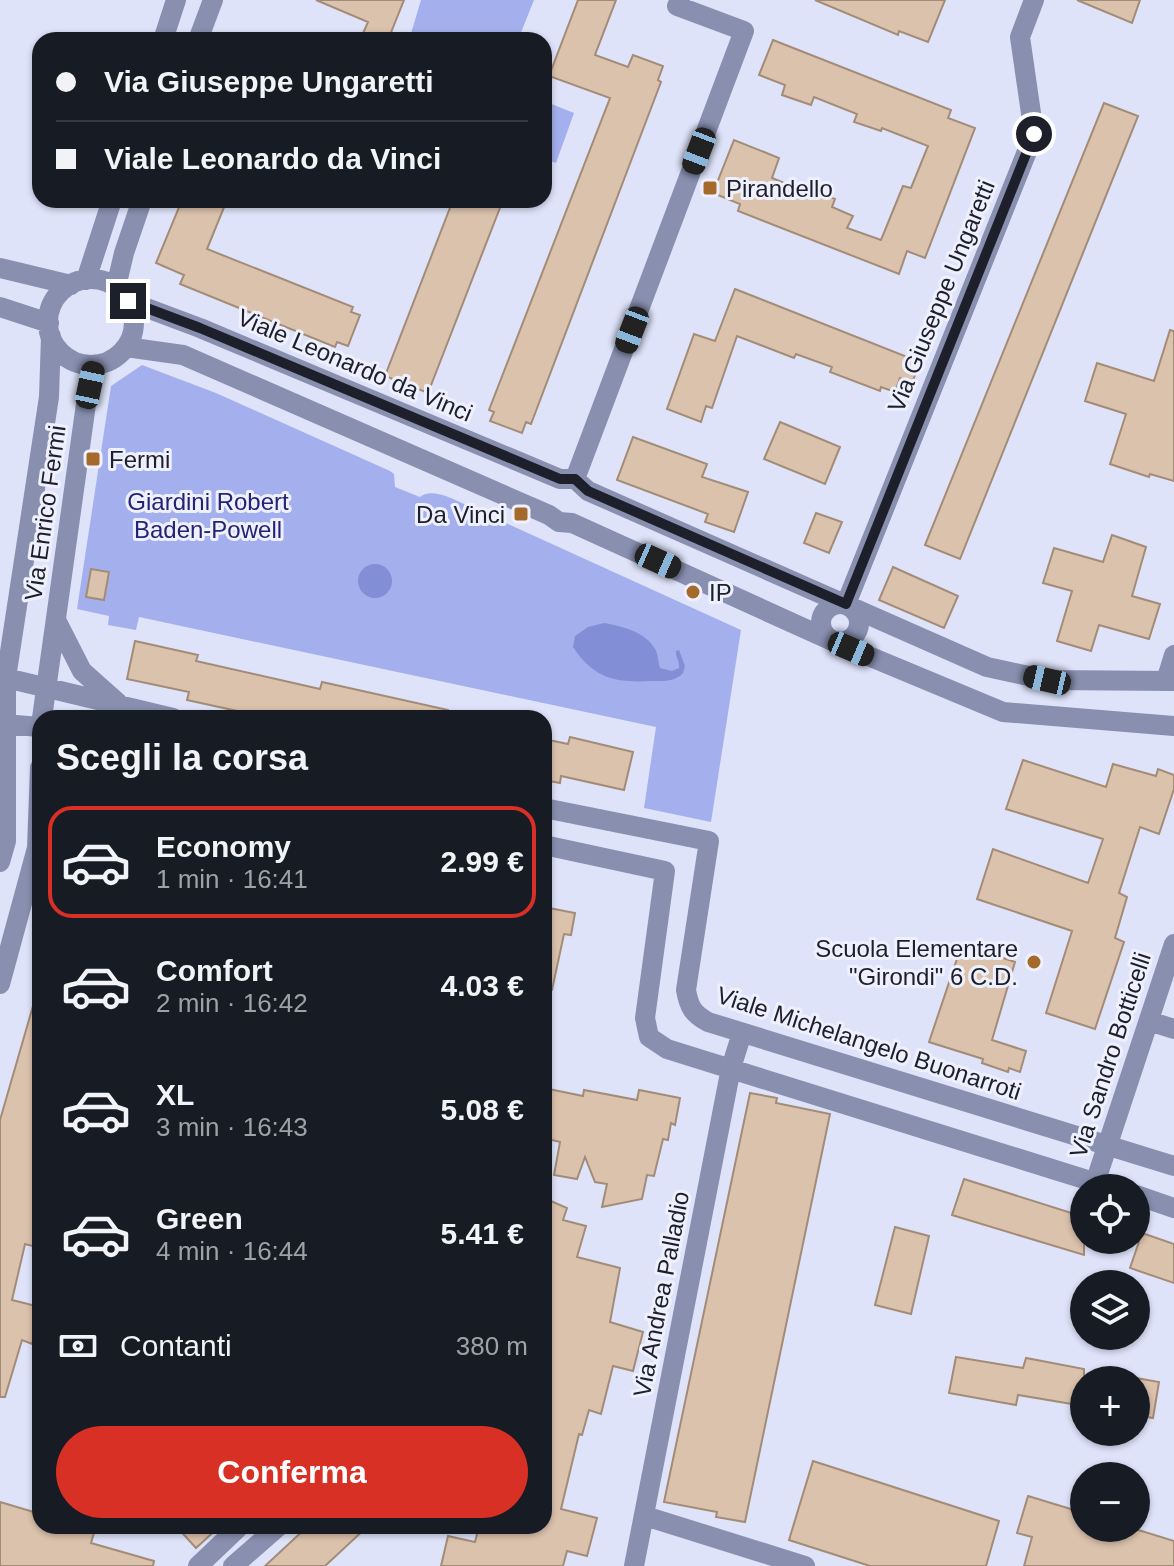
<!DOCTYPE html>
<html lang="it">
<head>
<meta charset="utf-8">
<style>
	body { margin:0; font-family:Helvetica,sans-serif; background:#20242c; color:#f1f3f6; height:100vh; display:flex; flex-direction:column; font-size:30px; white-space:nowrap }
	* { box-sizing:border-box; margin:0 }
	p { font-size:26px; color:#9ea1a6 }
	.icon { flex:none; width:44px; height:44px; fill:none; stroke:currentColor; stroke-width:2; stroke-linecap:round; stroke-linejoin:round }
	.map { position:relative; flex:1; overflow:hidden }
	.drawer { position:absolute; left:32px; top:710px; width:520px; height:824px; display:flex; flex-direction:column; background:#171b24; border-radius:24px; box-shadow:0 2px 6px #0004 }
	.drawer>* { flex:none }
	.guide { position:absolute; left:32px; top:32px; width:520px; height:176px; border-radius:24px; box-shadow:0 2px 6px #0004; display:grid; align-content:center; height:176px; padding:0 24px; background:#171b24 }
	.controls { position:absolute; left:1070px; top:1174px; display:grid; gap:16px }
	.controls a { display:grid; place-items:center; width:80px; height:80px; border-radius:50%; background:#171b24; box-shadow:0 2px 6px #0004; font-size:40px }
	.end { position:absolute; width:36px; height:36px; margin:-18px; border:10px solid #1d1f2a; background:#fff; box-shadow:0 0 0 4px #fff }
	.from { border-radius:50% }
	.car { position:absolute; width:24px; height:48px; margin:-24px -12px; border-radius:10px; box-shadow:0 0 6px 2px #0007; background:linear-gradient(#222 24%,#8ab4d8 0 40%,#222 0 76%,#8ab4d8 0 86%,#222 0) }
	.guide b { display:flex; align-items:center; gap:28px; height:76px; font-size:30px }
	.guide b+b { border-top:2px solid #363941 }
	.guide i { width:20px; height:20px; background:#f1f3f6 }
	ul { padding:0; list-style:none }
	li { display:flex; align-items:center; gap:24px; height:112px; margin:0 16px 12px; padding:0 8px; border:4px solid transparent; border-radius:24px }
	li div { flex:1 }
	li b { display:block; font-size:30px }
	li em { font-style:normal; font-weight:700 }
	li.active { border-color:#d93025 }
	li>.icon { width:72px; height:72px; stroke-width:1.5 }
	h2 { padding:0 24px; font-size:36px; line-height:96px }
	.pay { display:flex; align-items:center; gap:20px; height:88px; padding:0 24px; font-size:30px }
	.pay p { margin-inline-start:auto }
	.cta { display:flex; gap:16px; margin-top:auto; padding:16px 24px }
	.cta a { flex:1; height:92px; border-radius:48px; background:#d93025; color:#fff; font-size:32px; font-weight:700; line-height:92px; text-align:center }
	.map>svg:first-child { display:block }
	.green { fill:#a4b0ed }
	.water { fill:#828ed6 }
	.building { fill:#dbc2ad; stroke:#a38c77; stroke-width:2 }
	.lines { fill:none; stroke-linecap:round; stroke-linejoin:round }
	.minor { stroke:#888faf; stroke-width:20 }
	.route { stroke:#1d1f2a; stroke-width:10 }
	.poi-dot { fill:#a56a2b; stroke:#eef1fd; stroke-width:3 }
	.labels { text-anchor:middle; dominant-baseline:central; stroke-width:6; stroke-linejoin:round; paint-order:stroke }
	.poi-label { font-size:24px; fill:#1d1f2a; stroke:#eef1fd; text-anchor:start }
	.street-label { font-size:24px; fill:#1d1f2a; stroke:#eef1fd }
	.park-label { font-size:24px; fill:#242375; stroke:#eef1fd }
</style>
</head>
<body>
<div class="map">
<svg width="1174" height="1566" viewBox="0 0 1174 1566">
	<rect width="100%" height="100%" fill="#dee3fa"/>
	<path class="green" d="M421,0H534L518,40H409Z
		M544,101L574,113L556,163L544,159Z
		M142,365L216,393L390,471L394,474L395,487L420,497C429,490 441,494 451,498L741,630L711,822L644,808L656,727L139,617L136,630L108,625L109,616L77,609L111,386Z"/>
	<path class="water" d="M358 581a17 17 0 1 1 34 0a17 17 0 1 1-34 0Z
		M604,623C621,626 646,632 655,649C658,653 658,662 660,668L672,671L679,668C680,661 675,657 676,651L679,650L685,666L683,673C675,682 664,681 652,681C616,683 594,679 573,647L575,636L588,627Z"/>
	<path class="building" d="M316,0H404L388,40H360L368,22Z
		M578,0H616L595,55L628,67L633,55L663,66L658,80L661,82L531,424L526,422L522,433L490,421L494,412L489,410L610,98L549,76Z
		M815,0H945L928,42L899,31L898,35Z
		M1077,0H1140L1132,23Z
		M773,40L951,110L948,118L975,128L925,258L907,251L899,274L738,211L740,204L713,193L734,140L779,158L772,178L806,192L808,188L835,199L832,207L853,216L847,228L881,240L903,186L911,188L928,146L882,128L881,131L854,122L857,114L814,97L811,105L782,95L785,85L759,75Z
		M1104,103L1138,116L960,559L925,545Z
		M182,200H227L207,249L353,307L351,312L360,315L348,346L337,342L335,347L180,284L184,275L156,263Z
		M453,200H503L428,393L385,376Z
		M735,289L920,362L912,383L900,378L895,392L881,387L880,391L830,372L832,367L796,354L794,358L737,336L712,408L706,406L701,422L667,409L694,334L715,341Z
		M1170,330L1174,331V481L1150,474L1149,477L1110,464L1126,414L1085,401L1097,363L1154,381Z
		M780,422L840,447L825,484L764,459Z
		M633,437L707,464L702,477L748,492L734,532L705,522L708,514L617,480Z
		M816,513L842,522L829,553L804,543Z
		M1112,535L1146,547L1132,596L1160,604L1149,639L1099,625L1091,651L1057,641L1072,591L1043,583L1054,548L1103,562Z
		M893,567L958,596L944,628L879,600Z
		M91,569L109,572L104,600L86,597Z
		M135,641L198,655L196,661L320,689L322,682L448,710L447,718H269L187,700L189,692L127,679Z
		M570,737L633,752L624,790L561,776L560,783L544,780V739L568,744Z
		M1023,760L1106,787L1113,764L1156,776L1158,769L1174,775V789L1159,834L1140,827L1119,893L1127,897L1115,938L1124,942L1095,1029L1046,1013L1072,931L977,899L993,849L1088,883L1103,839L1006,809Z
		M544,907L575,913L571,935L564,934L552,990L544,989Z
		M962,944L1015,962L992,1040L1026,1051L1020,1072L1009,1068L1008,1072L982,1063L983,1059L929,1042Z
		M35,999H40V1248L25,1244L12,1300L40,1307V1314L32,1344L22,1340L5,1397H0V1120Z
		M544,1088L583,1096L584,1090L637,1100L639,1090L680,1098L675,1125L671,1123L668,1140L663,1139L654,1176L647,1175L642,1199L602,1207L607,1184L595,1182L585,1157L577,1179L554,1175L560,1142L544,1138Z
		M750,1093L777,1098L776,1103L830,1114L745,1522L716,1517L717,1512L664,1502Z
		M964,1179L1084,1217V1255L952,1215Z
		M544,1198L567,1208L563,1220L586,1226L577,1257L620,1268L610,1322L643,1332L633,1371L613,1366L601,1414L589,1410L582,1435L579,1434L561,1509L597,1518L587,1556L567,1551L563,1566H441L448,1536L475,1542L479,1526H544Z
		M895,1227L929,1236L911,1314L875,1305Z
		M1142,1233L1174,1244V1283L1130,1268Z
		M956,1357L1023,1368L1026,1358L1084,1369V1406L1018,1395L1016,1405L949,1393Z
		M1136,1378L1159,1382L1153,1418L1136,1415Z
		M813,1461L999,1521L986,1566H870L789,1540Z
		M1028,1496L1084,1513V1528H1132L1174,1541V1566H1024L1032,1537L1017,1533Z
		M0,1502L37,1513L36,1519L40,1520V1526H96L91,1543L154,1561L153,1566H0Z
		M176,1526H220L196,1548Z
		M308,1526H368L325,1566H265Z"/>
	<g class="lines">
		<path class="minor" d="M163,40L176,0
			M198,40L213,0
			M0,268L71,285
			M48 322a43 43 0 1 1 86 0a43 43 0 1 1-86 0Z
			M86,280L112,200
			M116,287L124,253L142,200
			M128,301L200,328L560,479H575L588,491L987,667L1047,680L1174,681
			M0,307L49,323
			M126,347L183,355L549,515L559,522L572,523L830,640L1003,712L1174,726
			M575,479L744,31L677,6L680,0
			M821 623a19 19 0 1 1 38 0a19 19 0 1 1-38 0Z
			M846,604L1034,134L1020,37L1034,0
			M56,620L82,671L118,703
			M6,678L173,718
			M1166,681L1174,655
			M42,718L86,404L94,365
			M4,724L40,727
			M544,808L709,841L686,990C689,1007 693,1014 708,1022L1174,1166
			M544,845L665,871L645,1018L649,1037L667,1049L1113,1188
			M0,862L6,841V678L49,397L51,336
			M0,984L37,848L40,768
			M1149,1021L1174,1029
			M1095,1183L1174,944
			M1136,1195L1174,1208
			M645,1516L805,1566
			M198,1566L240,1526
			M233,1566L279,1526
			M634,1566L731,1068L742,1033"/>
	</g>
	<g class="lines">
		<path class="route" d="M128,301L200,328L560,479H575L588,491L846,604L1034,134"/>
	</g>
	<g class="poi-dot">
		<rect x="702" y="180" width="16" height="16" rx="4"/>
		<rect x="85" y="451" width="16" height="16" rx="4"/>
		<rect x="513" y="506" width="16" height="16" rx="4"/>
		<circle cx="693" cy="592" r="8"/>
		<circle cx="1034" cy="962" r="8"/>
	</g>
	<g class="labels">
		<g class="poi-label">
			<text x="726" y="188">Pirandello</text>
			<text x="109" y="459">Fermi</text>
			<text x="505" y="514" text-anchor="end">Da Vinci</text>
			<text x="709" y="592">IP</text>
			<text x="1018" y="948" text-anchor="end">Scuola Elementare<tspan x="1018" dy="28">"Girondi" 6 C.D.</tspan></text>
		</g>
		<g class="street-label">
			<text transform="translate(941 296) rotate(-68)">Via Giuseppe Ungaretti</text>
			<text transform="translate(355 365) rotate(23)">Viale Leonardo da Vinci</text>
			<text transform="translate(45 513) rotate(-82)">Via Enrico Fermi</text>
			<text transform="translate(869 1043) rotate(18)">Viale Michelangelo Buonarroti</text>
			<text transform="translate(1110 1055) rotate(-72)">Via Sandro Botticelli</text>
			<text transform="translate(661 1294) rotate(-79)">Via Andrea Palladio</text>
		</g>
		<g class="park-label">
			<text x="208" y="501">Giardini Robert<tspan x="208" dy="28">Baden-Powell</tspan></text>
		</g>
	</g>
</svg>
<div class="controls">
<a><svg class="icon" aria-label="locate" viewBox="0 0 24 24"><circle cx="12" cy="12" r="6"/><path d="M12 2v4M12 18v4M2 12h4M18 12h4"/></svg></a>
<a><svg class="icon" aria-label="layers" viewBox="0 0 24 24"><path d="M12 4l9 5-9 5-9-5zM3 14l9 5 9-5"/></svg></a>
<a>+</a>
<a>−</a>
</div>
<i class="end from" style="left:1034px;top:134px"></i>
<i class="end" style="left:128px;top:301px"></i>
<i class="car" style="left:699px;top:151px;rotate:201deg"></i>
<i class="car" style="left:632px;top:330px;rotate:201deg"></i>
<i class="car" style="left:90px;top:385px;rotate:12deg"></i>
<i class="car" style="left:658px;top:561px;rotate:114deg"></i>
<i class="car" style="left:851px;top:649px;rotate:113deg"></i>
<i class="car" style="left:1047px;top:680px;rotate:283deg"></i>
<div class="guide">
<b><i class="from"></i>Via Giuseppe Ungaretti</b>
<b><i></i>Viale Leonardo da Vinci</b>
</div>
<section class="drawer">
<h2>Scegli la corsa</h2>
<ul>
<li class="active"><svg class="icon" aria-label="car" viewBox="0 0 24 24"><path d="M5 17H2v-5l4-1 3-4h7l3 4 3 1v5h-3M9 17h6M6 11h13"/><circle cx="7" cy="17" r="2"/><circle cx="17" cy="17" r="2"/></svg><div><b>Economy</b><p>1 min · 16:41</p></div><em>2.99 €</em></li>
<li><svg class="icon" aria-label="car" viewBox="0 0 24 24"><path d="M5 17H2v-5l4-1 3-4h7l3 4 3 1v5h-3M9 17h6M6 11h13"/><circle cx="7" cy="17" r="2"/><circle cx="17" cy="17" r="2"/></svg><div><b>Comfort</b><p>2 min · 16:42</p></div><em>4.03 €</em></li>
<li><svg class="icon" aria-label="car" viewBox="0 0 24 24"><path d="M5 17H2v-5l4-1 3-4h7l3 4 3 1v5h-3M9 17h6M6 11h13"/><circle cx="7" cy="17" r="2"/><circle cx="17" cy="17" r="2"/></svg><div><b>XL</b><p>3 min · 16:43</p></div><em>5.08 €</em></li>
<li><svg class="icon" aria-label="car" viewBox="0 0 24 24"><path d="M5 17H2v-5l4-1 3-4h7l3 4 3 1v5h-3M9 17h6M6 11h13"/><circle cx="7" cy="17" r="2"/><circle cx="17" cy="17" r="2"/></svg><div><b>Green</b><p>4 min · 16:44</p></div><em>5.41 €</em></li>
</ul>
<div class="pay"><svg class="icon" aria-label="cash" viewBox="0 0 24 24"><path d="M3 7h18v10H3z"/><circle cx="12" cy="12" r="2"/></svg>Contanti<p>380 m</p></div>
<div class="cta"><a>Conferma</a></div>
</section>
</div>
</body>
</html>
